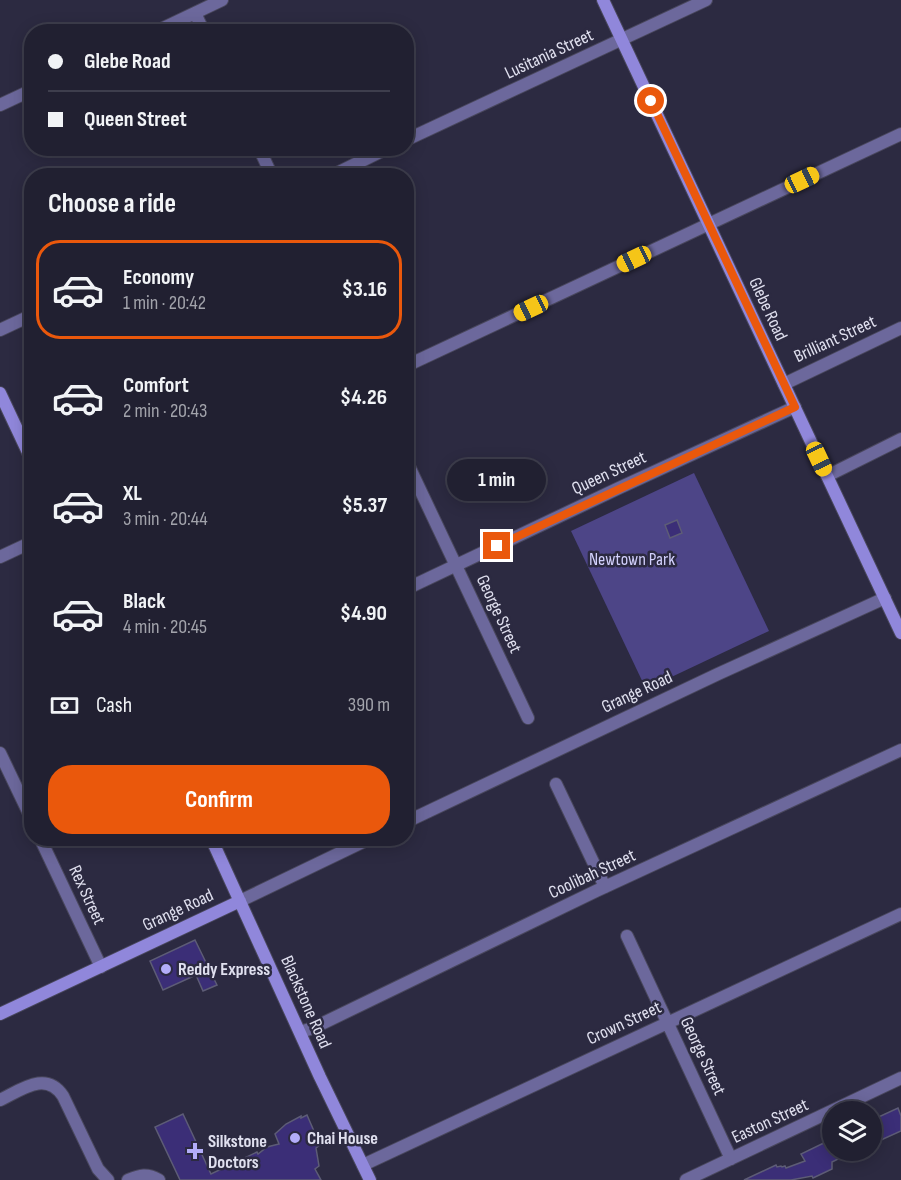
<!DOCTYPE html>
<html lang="en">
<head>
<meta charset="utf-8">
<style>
	body { margin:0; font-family:"Sofia Sans Condensed",sans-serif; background:#292839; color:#f1f3f6; height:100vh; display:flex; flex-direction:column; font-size:22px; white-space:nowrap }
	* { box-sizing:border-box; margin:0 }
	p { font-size:20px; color:#a2a3ab }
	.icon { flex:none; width:33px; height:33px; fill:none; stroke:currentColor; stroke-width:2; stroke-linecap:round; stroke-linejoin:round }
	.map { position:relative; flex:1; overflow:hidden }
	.sheet { position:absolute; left:24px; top:168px; width:390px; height:678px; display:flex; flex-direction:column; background:#212031; border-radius:24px; box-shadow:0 3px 15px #0003,0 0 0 2px #3e3e4d }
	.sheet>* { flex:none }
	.guide { position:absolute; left:24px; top:24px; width:390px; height:132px; border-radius:24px; box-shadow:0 3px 15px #0003,0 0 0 2px #3e3e4d; display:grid; align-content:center; height:132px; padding:0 24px; background:#212031 }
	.fabs { position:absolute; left:822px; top:1101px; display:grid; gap:12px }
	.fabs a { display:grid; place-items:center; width:60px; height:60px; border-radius:50%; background:#212031; box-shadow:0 3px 15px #0003,0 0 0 2px #3e3e4d; font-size:30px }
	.end { position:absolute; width:27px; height:27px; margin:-14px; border:8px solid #ea580c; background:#fff; box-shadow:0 0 0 3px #fff }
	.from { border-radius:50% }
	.bubble { position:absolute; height:42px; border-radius:21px; background:#212031; box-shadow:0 3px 15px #0003,0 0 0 2px #3e3e4d; font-size:20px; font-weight:700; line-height:42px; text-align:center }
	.car { position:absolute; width:18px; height:36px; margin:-18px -9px; border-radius:8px; box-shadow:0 0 4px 2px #0007; background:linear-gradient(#f5c518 24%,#345 0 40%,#f5c518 0 76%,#345 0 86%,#f5c518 0) }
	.guide b { display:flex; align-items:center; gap:21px; height:57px; font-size:22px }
	.guide b+b { border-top:2px solid #3e3e4d }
	.guide i { width:15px; height:15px; background:#f1f3f6 }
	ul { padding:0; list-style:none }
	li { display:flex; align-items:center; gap:18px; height:99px; margin:0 12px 9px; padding:0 12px; border:3px solid transparent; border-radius:24px }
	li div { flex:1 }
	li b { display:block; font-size:22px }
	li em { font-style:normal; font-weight:700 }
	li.on { border-color:#ea580c }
	li>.icon { width:54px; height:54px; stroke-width:1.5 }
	h2 { padding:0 24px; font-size:27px; line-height:72px }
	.pay { display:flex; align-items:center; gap:15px; height:66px; padding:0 24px; font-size:22px }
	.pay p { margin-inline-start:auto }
	.primary-button { display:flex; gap:12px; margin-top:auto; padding:12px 24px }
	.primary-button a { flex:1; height:69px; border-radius:24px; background:#ea580c; color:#fff; font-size:24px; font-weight:700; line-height:69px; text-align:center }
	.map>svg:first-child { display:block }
	.green { fill:#4d4587 }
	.building { fill:#3b2e77; stroke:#5d5c76; stroke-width:1.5 }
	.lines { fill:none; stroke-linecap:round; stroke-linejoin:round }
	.street-casing { stroke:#49475d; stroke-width:14 }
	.secondary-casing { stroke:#49475d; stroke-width:14 }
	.street { stroke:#6c689c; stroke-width:12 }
	.secondary { stroke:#9087db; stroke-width:12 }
	.route { stroke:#ea580c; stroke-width:8 }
	.poi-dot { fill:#b3adf9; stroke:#2c2a41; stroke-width:2 }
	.labels { text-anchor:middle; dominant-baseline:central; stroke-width:5; stroke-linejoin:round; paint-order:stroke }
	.street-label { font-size:18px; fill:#e0e0ef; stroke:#2c2a41 }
	.park-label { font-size:18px; fill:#d2d0fc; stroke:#2c2a41 }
	.poi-label { font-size:18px; font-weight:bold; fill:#e0e0ef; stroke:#2c2a41; text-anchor:start }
</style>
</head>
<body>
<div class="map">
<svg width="901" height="1180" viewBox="0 0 901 1180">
	<rect width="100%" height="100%" fill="#2c2a41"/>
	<path class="green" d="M694,473L769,631L646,689L571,531Z"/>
	<path class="building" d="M677,520L682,533L670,538L665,525Z
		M195,940L217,985L203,991L196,975L163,990L150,961Z
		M898,1108L901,1116V1131L872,1144V1120Z
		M183,1114L211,1174L257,1152L258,1154L267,1147L279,1144L275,1134L286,1124L301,1116V1118L307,1115L320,1145L316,1148L319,1166L315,1169L321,1180H180L155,1127Z
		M832,1139V1150H856L832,1162V1169L813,1178L812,1176L791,1180H744L776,1165L777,1167L781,1166L782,1167L785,1166L786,1168L805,1161L801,1154Z"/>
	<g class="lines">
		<defs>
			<path id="street" d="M195,13L204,32
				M155,32L222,0
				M0,105L32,90
				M406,140L706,0
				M259,148L272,176
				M331,176L388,148
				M0,330L32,315
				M406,366L901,134
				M784,384L901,328
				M406,460L528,718
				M827,476L901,439
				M0,557L32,542
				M406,589L619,488L795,407
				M0,753L32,820
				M556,784L605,887
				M406,822L718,674L885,598
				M40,838L101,967
				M240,901L371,838
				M627,936L731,1159
				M300,1032L313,1028L596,891L901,750
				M0,1100C21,1090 46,1070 63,1096L98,1169L108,1180
				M363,1165L901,914
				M128,1180C140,1175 147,1173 159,1180
				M686,1180L901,1078"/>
			<path id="secondary" d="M603,0L901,633
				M0,393L32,461
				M211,838L320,1077L370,1180
				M0,1014L240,901"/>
		</defs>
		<use href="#street" class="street-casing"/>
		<use href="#secondary" class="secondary-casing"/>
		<use href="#street" class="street"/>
		<use href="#secondary" class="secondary"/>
	</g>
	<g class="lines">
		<path class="route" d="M497,546L795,407L651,101"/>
	</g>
	<g class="poi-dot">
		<circle cx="166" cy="969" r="6"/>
		<circle cx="295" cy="1138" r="6"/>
		<path d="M192 1142h6v6h6v6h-6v6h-6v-6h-6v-6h6z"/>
	</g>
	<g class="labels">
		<g class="street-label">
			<text transform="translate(549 54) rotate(-25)">Lusitania Street</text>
			<text transform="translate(768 309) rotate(65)">Glebe Road</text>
			<text transform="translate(835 339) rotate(-25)">Brilliant Street</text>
			<text transform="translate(609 473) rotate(-25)">Queen Street</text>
			<text transform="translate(499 614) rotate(65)">George Street</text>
			<text transform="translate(637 692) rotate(-25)">Grange Road</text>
			<text transform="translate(592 874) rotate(-25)">Coolibah Street</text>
			<text transform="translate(87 895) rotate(65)">Rex Street</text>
			<text transform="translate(178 910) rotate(-25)">Grange Road</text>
			<text transform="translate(306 1002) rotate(66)">Blackstone Road</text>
			<text transform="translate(624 1023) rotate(-25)">Crown Street</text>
			<text transform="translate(703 1056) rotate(65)">George Street</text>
			<text transform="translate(770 1121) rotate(-25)">Easton Street</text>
		</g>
		<g class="park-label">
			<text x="632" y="559">Newtown Park</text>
		</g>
		<g class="poi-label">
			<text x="178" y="969">Reddy Express</text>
			<text x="307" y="1138">Chai House</text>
			<text x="208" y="1141">Silkstone<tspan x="208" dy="21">Doctors</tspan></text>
		</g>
	</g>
</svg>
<div class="fabs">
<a><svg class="icon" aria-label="layers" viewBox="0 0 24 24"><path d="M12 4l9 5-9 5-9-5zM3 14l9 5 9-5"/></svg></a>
</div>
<i class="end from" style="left:651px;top:101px"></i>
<i class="end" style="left:497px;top:546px"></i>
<div class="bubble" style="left:447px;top:459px;width:99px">1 min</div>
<i class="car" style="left:802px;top:180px;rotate:65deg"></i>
<i class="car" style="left:634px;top:259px;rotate:245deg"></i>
<i class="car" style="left:531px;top:308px;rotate:245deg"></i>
<i class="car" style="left:819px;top:459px;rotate:155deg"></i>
<div class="guide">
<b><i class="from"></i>Glebe Road</b>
<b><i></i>Queen Street</b>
</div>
<section class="sheet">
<h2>Choose a ride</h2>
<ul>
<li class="on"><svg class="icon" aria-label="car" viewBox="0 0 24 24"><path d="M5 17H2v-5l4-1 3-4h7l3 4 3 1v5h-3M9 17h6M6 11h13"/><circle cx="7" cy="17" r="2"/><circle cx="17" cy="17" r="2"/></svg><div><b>Economy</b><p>1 min · 20:42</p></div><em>$3.16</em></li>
<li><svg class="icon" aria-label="car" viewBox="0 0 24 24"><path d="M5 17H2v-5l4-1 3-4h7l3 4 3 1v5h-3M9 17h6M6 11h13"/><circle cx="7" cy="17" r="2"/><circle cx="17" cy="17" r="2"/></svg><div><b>Comfort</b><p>2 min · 20:43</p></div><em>$4.26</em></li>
<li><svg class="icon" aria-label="car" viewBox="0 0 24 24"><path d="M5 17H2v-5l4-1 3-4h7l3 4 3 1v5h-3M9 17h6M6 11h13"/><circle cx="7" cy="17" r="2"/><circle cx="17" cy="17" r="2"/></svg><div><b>XL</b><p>3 min · 20:44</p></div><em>$5.37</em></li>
<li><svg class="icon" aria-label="car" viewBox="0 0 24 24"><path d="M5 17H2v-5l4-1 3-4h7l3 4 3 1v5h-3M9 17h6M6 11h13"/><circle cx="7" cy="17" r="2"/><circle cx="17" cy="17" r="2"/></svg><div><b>Black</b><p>4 min · 20:45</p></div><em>$4.90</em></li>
</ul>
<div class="pay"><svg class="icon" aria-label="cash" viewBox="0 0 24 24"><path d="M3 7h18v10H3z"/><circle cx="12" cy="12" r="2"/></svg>Cash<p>390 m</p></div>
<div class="primary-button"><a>Confirm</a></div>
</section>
</div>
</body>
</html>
